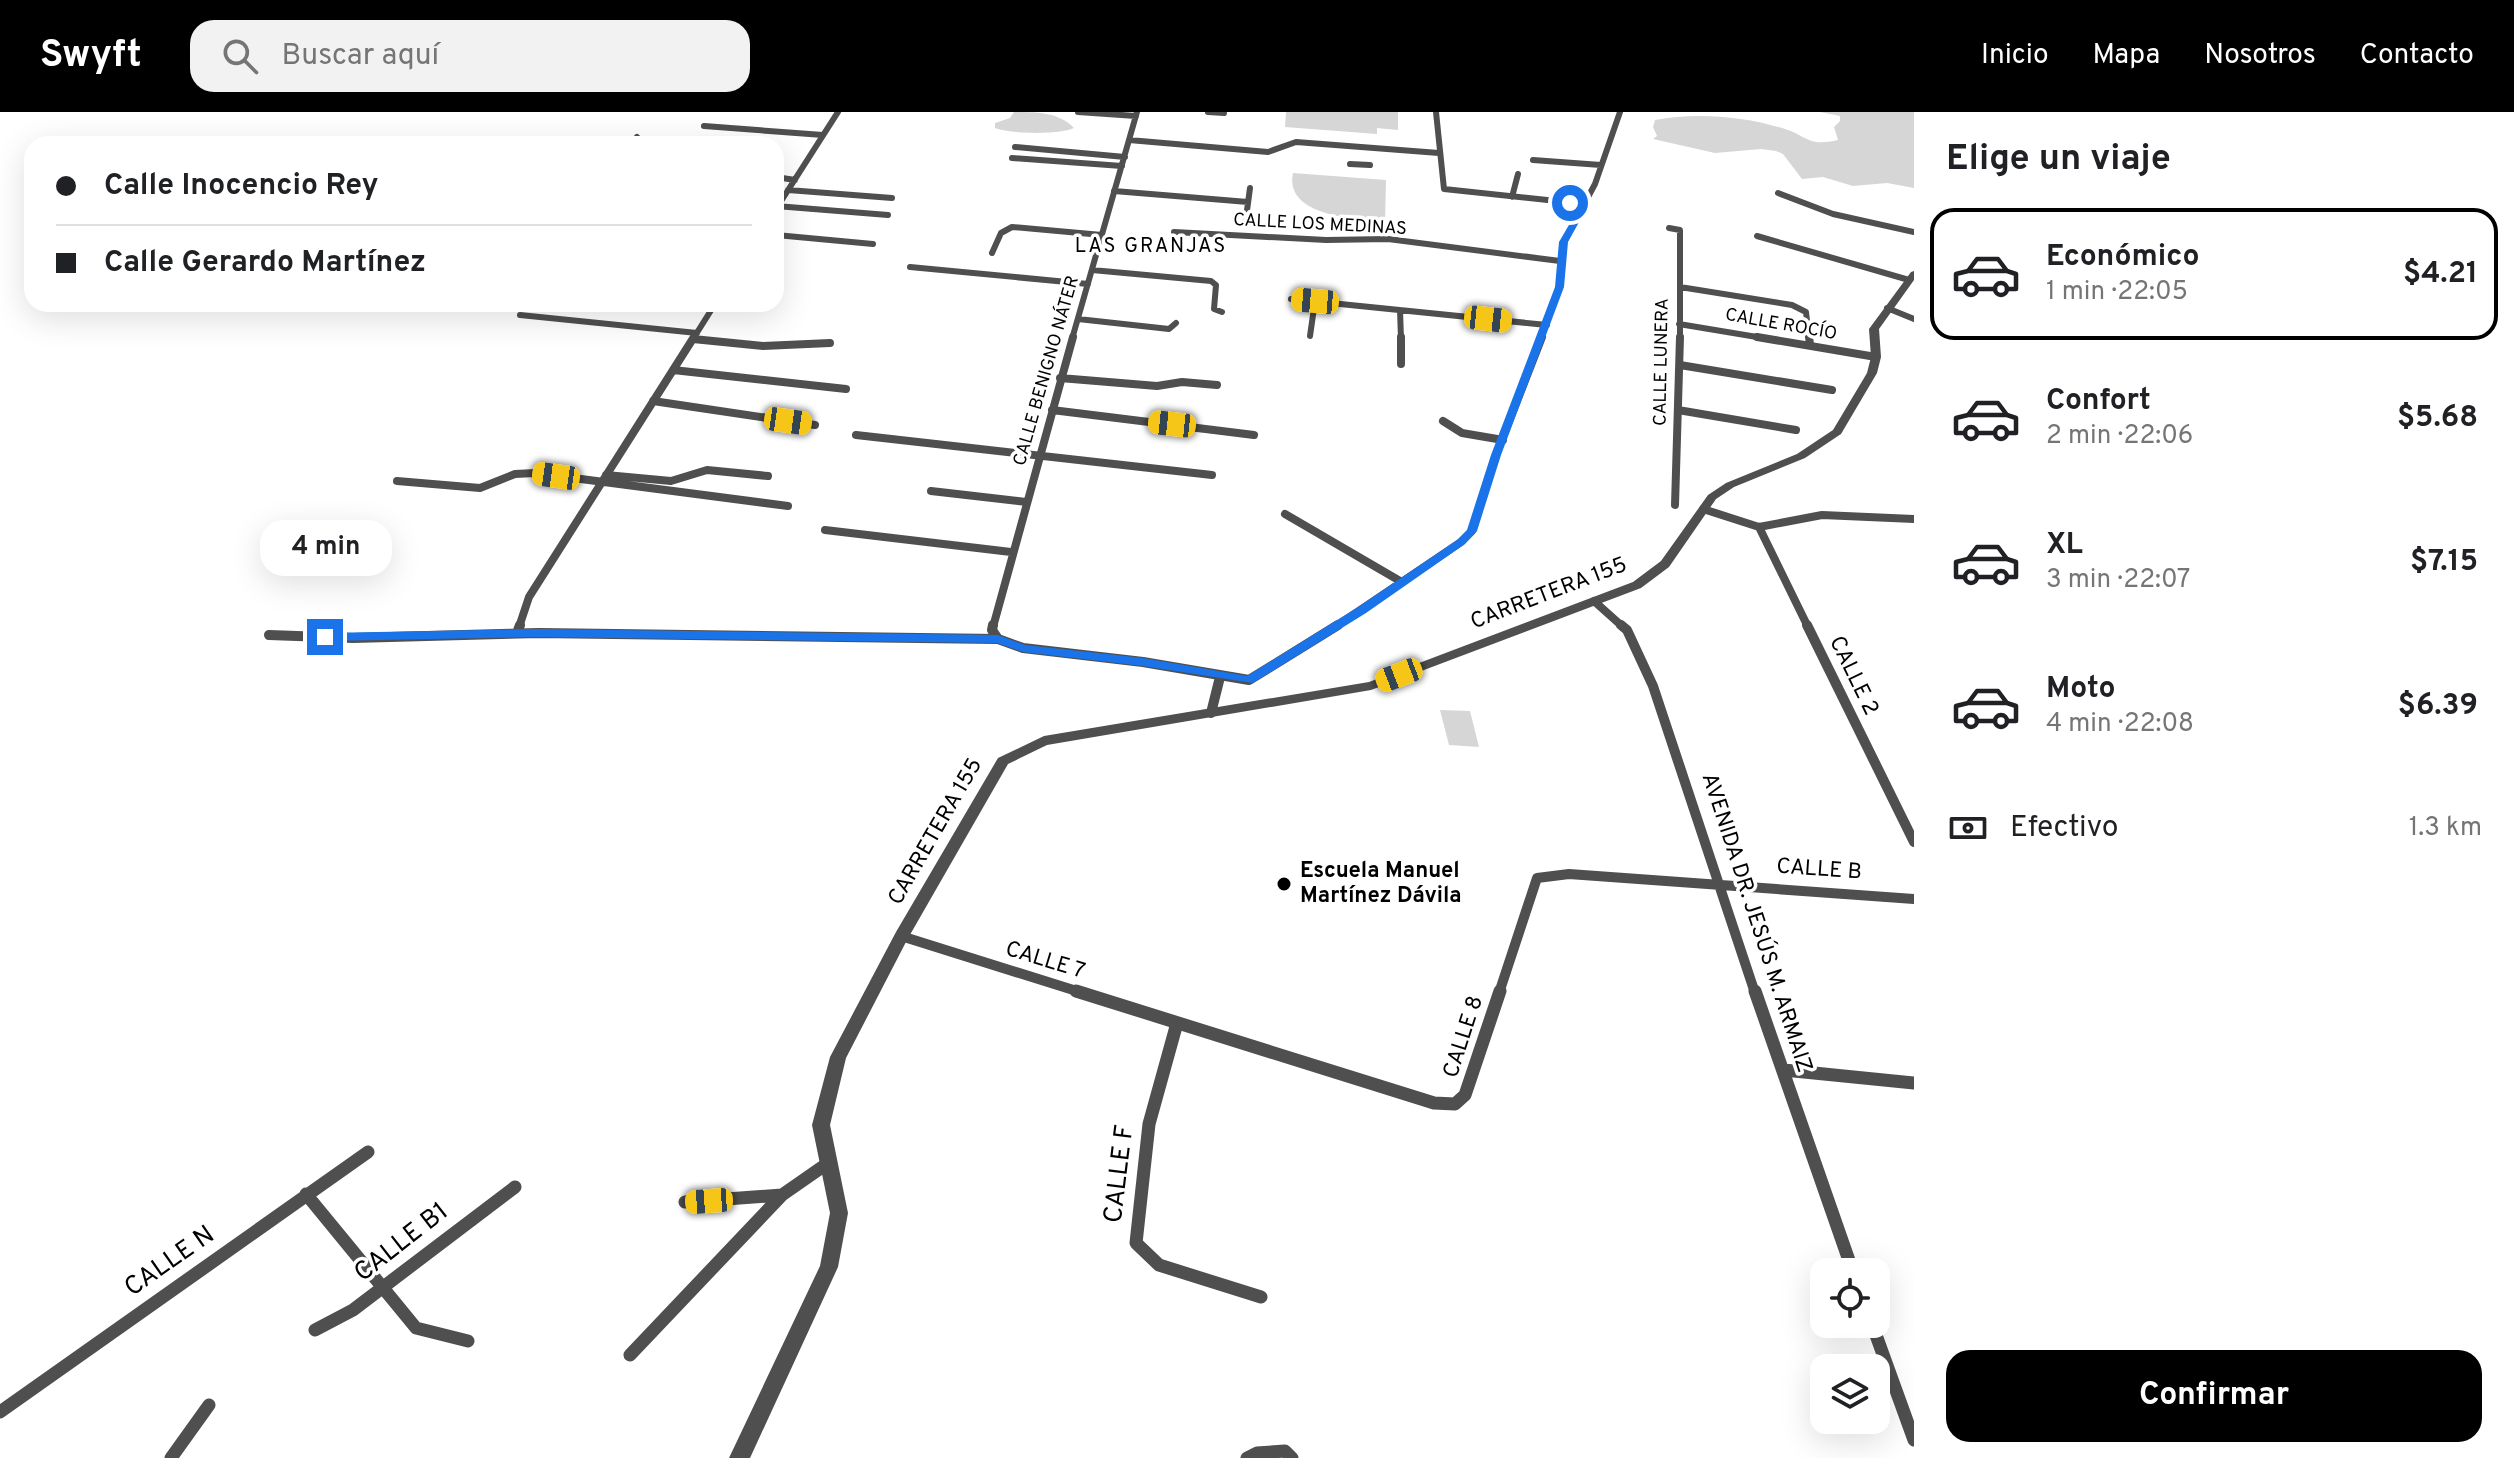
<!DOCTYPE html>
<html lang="es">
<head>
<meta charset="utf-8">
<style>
	body { margin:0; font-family:Overpass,sans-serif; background:#f2f2f2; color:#202124; height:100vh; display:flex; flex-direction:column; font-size:30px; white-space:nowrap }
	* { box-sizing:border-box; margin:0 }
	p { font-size:26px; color:#757577 }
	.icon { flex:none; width:44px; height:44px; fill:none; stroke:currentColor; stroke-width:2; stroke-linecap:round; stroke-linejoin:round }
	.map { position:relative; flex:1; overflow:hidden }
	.details { display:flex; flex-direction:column; background:#fff; width:600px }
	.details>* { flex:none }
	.guide { position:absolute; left:24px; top:24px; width:760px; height:176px; border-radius:24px; box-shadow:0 8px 32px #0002; display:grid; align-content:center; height:176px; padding:0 32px; background:#fff }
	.buttons { position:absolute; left:1810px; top:1146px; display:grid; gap:16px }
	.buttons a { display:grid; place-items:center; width:80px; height:80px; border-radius:16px; background:#fff; box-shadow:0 8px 32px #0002; font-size:40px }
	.end { position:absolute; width:36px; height:36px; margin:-18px; border:10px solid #1a73e8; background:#fff; box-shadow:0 0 0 4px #fff }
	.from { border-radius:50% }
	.bubble { position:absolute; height:56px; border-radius:24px; background:#fff; box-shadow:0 8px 32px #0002; font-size:26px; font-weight:700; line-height:56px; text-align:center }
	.car { position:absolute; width:24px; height:48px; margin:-24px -12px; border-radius:10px; box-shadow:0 0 6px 2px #0007; background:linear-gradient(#f5c518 24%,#345 0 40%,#f5c518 0 76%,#345 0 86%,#f5c518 0) }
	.guide b { display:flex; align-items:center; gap:28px; height:76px; font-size:30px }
	.guide b+b { border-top:2px solid #e0e0e0 }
	.guide i { width:20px; height:20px; background:#202124 }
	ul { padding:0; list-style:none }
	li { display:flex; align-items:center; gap:24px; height:132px; margin:0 16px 12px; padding:0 16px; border:4px solid transparent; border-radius:24px }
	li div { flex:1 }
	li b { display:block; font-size:30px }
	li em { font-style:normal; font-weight:700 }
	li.on { border-color:#000 }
	li>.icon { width:72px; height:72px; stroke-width:1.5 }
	h2 { padding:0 32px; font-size:36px; line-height:96px }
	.pay { display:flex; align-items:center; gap:20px; height:88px; padding:0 32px; font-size:30px }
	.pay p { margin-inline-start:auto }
	.action { display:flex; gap:16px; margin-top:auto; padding:16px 32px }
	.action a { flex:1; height:92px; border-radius:24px; background:#000; color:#fff; font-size:32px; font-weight:700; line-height:92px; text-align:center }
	header { display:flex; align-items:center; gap:48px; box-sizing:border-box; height:112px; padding:0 40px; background:#000; color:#fff }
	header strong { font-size:38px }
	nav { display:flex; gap:44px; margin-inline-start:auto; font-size:28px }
	.search { width:560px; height:72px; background:#f2f2f2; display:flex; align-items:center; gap:20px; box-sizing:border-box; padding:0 28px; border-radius:24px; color:#757577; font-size:30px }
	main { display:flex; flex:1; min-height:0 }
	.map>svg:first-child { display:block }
	.green { fill:#d6d6d6 }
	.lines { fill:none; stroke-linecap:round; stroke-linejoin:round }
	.minor-far3 { stroke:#4f4f4f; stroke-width:6 }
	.minor-far2 { stroke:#4f4f4f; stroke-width:8 }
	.minor-far1 { stroke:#4f4f4f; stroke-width:10 }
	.minor { stroke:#4f4f4f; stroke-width:13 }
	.tertiary { fill:#4f4f4f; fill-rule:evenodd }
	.route { fill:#1a73e8 }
	.poi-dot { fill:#000; stroke:#fff; stroke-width:3 }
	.labels { text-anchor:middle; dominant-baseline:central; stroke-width:7; stroke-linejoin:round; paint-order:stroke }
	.far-street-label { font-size:18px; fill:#000; stroke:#fff }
	.far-neighbourhood-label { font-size:20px; letter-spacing:2px; fill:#000; stroke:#fff }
	.street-label { font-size:22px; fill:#000; stroke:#fff }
	.poi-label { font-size:22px; font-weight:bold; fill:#000; stroke:#fff; text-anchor:start }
	.near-street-label { font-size:26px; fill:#000; stroke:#fff }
</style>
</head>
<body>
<header>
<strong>Swyft</strong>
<div class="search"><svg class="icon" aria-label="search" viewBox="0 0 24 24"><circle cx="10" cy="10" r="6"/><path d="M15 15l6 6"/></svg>Buscar aquí</div>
<nav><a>Inicio</a><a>Mapa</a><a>Nosotros</a><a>Contacto</a></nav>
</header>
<main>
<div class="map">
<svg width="1914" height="1346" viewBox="0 0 1914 1346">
	<rect width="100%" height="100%" fill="#fff"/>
	<path class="green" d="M1014,0C1036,0 1059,0 1074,16C1058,23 1011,22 995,16V11L1010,6Z
		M1286,0H1398V18L1377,16V22L1285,15Z
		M1820,0H1914V76L1887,71L1853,74L1823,65L1802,67L1783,42L1776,39L1761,37L1715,41L1653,27L1657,24L1653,15L1655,8C1695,0 1745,4 1785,17C1807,24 1808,35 1838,28L1834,15L1840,9V4Z
		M1293,61L1386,68L1385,110C1355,107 1284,104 1293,61Z
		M1440,598L1470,599L1479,635L1449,633Z"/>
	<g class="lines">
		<path class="minor-far3" d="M1078,0L1136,4
			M1208,0L1224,1
			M1436,0L1444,77L1585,92
			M704,14L823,23
			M1129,28L1268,40L1296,30L1439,41
			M631,32L637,25
			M1015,35L1125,45
			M1012,46L1122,54
			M1533,48L1601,53
			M1350,52L1370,53
			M776,65L795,68
			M788,78L892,86
			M1114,79L1248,90
			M1778,81L1833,102L1914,120
			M1512,85L1518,62
			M776,94L888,103
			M776,97L838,0
			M1246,106L1250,76
			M1669,116L1680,118V227
			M1174,120L1326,128L1388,127L1560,149
			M776,123L873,132
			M1757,124L1909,168
			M992,141L1001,121L1012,115L1102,123
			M910,155L1088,172
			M1092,158L1211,169L1216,173L1214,197L1222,200
			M1680,175L1792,193L1806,200L1809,227
			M1291,187L1547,213
			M1887,196L1914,207
			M1400,198L1401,227
			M520,203L697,221
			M1078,207L1169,217L1176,211
			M1679,212L1769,227
			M1310,224L1315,189
			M693,227L715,192
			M1072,227L1137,0
			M1541,227L1559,175L1564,130L1595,72L1620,0"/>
		<path class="minor-far2" d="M1401,225V252
			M1757,225L1876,245
			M1809,225L1810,232
			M693,227L763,234L830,231
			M1680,253L1832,278
			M673,258L846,277
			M1060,266L1157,274L1182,270L1217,273
			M653,289L815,313
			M1052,298L1254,323
			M1678,298L1796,318
			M1443,309L1462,321L1503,328
			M856,323L1212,363
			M606,363L671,369L707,358L768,364
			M397,369L480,376L515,362L535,361L788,394
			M931,379L1026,390
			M1675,393L1680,225
			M1703,397L1759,415L1822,403L1914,407
			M1285,402L1400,469
			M1759,415L1808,515
			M825,418L1011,440
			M1594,489L1623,515
			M519,515L529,485L694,225
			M993,515L1073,225
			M1335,515L1461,430L1472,419L1496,343L1542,225"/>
		<path class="minor-far1" d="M993,513L992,518L998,527
			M1621,513L1627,518L1653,574L1755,881
			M1807,513L1914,730
			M517,521L520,513
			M269,523L353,526L539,521L998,527L1023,536L1143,550L1249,568L1338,513
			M1211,601L1220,565
			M901,824L1083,881
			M1499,881L1537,766L1569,762L1914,787"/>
		<path class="minor" d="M1076,879L1434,991L1455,992L1465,983L1500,879
			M1755,879L1853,1160
			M1177,911L1149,1012L1136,1131L1159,1153L1261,1185
			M1784,958L1914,971
			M306,1082L416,1216L468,1229
			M685,1090L782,1083
			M1872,1212L1914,1328
			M315,1218L353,1198L515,1075
			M630,1243L782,1083L828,1051
			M0,1300L368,1040
			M171,1346L209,1293
			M1247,1346L1257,1341L1285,1339L1292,1346"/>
		<path class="tertiary" d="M1914,159V168L1879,217L1881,245L1877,261L1841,322L1805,346L1734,375L1716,387L1669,455L1641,476L1371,578L1047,633L1008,652L907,828L846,946L830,1013L848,1101L838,1155L750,1346H729L820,1154L830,1101L812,1013L830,945L896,820L998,646L1044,624L1369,570L1633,470L1661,449L1708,383L1726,371L1797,342L1833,318L1867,261L1871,245L1869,217L1911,160Z"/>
	</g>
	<path class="route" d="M1570,88L1589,92L1568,130L1564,175L1501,343L1477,419L1465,432L1366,501L1253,571L1143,554L1023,540L997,531L539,525L325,529L319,525L325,521L539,517L998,523L1025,533L1143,546L1247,564L1358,495L1457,428L1467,418L1491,343L1555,175L1559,130L1580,94L1567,92Z"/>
	<circle class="poi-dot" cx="1284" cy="772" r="8"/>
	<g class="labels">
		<g class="far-street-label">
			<text transform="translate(1320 113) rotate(3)">CALLE LOS MEDINAS</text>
			<text transform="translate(1781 213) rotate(10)">CALLE ROCÍO</text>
			<text transform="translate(1662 250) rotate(-89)">CALLE LUNERA</text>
			<text transform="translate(1047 259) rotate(-74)">CALLE BENIGNO NÁTER</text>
		</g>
		<g class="far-neighbourhood-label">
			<text x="1151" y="135">LAS GRANJAS</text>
		</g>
		<g class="street-label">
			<text transform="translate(1549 482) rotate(-21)">CARRETERA 155</text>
			<text transform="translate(1853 564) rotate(64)">CALLE 2</text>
			<text transform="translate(936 720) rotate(-60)">CARRETERA 155</text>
			<text transform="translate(1819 758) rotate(4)">CALLE B</text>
			<text transform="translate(1756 811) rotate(72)">AVENIDA DR. JESÚS M. ARMAIZ</text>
			<text transform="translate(1045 849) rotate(17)">CALLE 7</text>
			<text transform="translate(1464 925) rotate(-72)">CALLE 8</text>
		</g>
		<g class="poi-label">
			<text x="1300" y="759">Escuela Manuel<tspan x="1300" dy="25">Martínez Dávila</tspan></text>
		</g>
		<g class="near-street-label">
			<text transform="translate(1120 1062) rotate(-83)">CALLE F</text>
			<text transform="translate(402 1131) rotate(-38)">CALLE B1</text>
			<text transform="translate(170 1150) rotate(-35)">CALLE N</text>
		</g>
	</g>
</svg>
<div class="buttons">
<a><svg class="icon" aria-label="locate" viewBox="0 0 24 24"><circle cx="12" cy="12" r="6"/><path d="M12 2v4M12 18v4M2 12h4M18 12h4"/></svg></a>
<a><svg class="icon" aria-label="layers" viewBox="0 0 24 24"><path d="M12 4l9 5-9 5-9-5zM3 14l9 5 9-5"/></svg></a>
</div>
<i class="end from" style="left:1570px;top:91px"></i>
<i class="end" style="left:325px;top:525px"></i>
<div class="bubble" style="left:260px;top:408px;width:132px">4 min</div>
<i class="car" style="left:1315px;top:189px;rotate:275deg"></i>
<i class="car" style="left:1488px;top:207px;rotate:96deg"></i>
<i class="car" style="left:788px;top:309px;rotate:98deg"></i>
<i class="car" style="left:1172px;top:312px;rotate:276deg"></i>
<i class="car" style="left:556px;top:364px;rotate:278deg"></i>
<i class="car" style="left:1399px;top:563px;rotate:249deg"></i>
<i class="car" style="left:709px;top:1089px;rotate:266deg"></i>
<div class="guide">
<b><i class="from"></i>Calle Inocencio Rey</b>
<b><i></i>Calle Gerardo Martínez</b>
</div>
</div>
<section class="details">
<h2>Elige un viaje</h2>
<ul>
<li class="on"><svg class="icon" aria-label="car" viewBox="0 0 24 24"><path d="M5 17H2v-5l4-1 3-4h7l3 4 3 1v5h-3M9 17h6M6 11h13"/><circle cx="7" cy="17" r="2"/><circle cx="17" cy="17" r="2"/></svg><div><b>Económico</b><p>1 min · 22:05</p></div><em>$4.21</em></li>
<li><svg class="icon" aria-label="car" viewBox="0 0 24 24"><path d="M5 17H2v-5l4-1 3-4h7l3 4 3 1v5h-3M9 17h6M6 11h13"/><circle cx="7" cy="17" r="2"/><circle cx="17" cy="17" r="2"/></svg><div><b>Confort</b><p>2 min · 22:06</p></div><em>$5.68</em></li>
<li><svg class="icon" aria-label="car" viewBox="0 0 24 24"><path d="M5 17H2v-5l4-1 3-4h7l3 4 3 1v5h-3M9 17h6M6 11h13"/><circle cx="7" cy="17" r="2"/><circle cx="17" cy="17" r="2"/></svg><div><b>XL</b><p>3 min · 22:07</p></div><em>$7.15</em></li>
<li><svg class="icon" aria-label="car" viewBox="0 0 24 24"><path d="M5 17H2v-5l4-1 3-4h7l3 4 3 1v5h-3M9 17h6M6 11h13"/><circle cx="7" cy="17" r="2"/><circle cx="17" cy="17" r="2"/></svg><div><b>Moto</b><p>4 min · 22:08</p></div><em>$6.39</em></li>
</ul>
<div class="pay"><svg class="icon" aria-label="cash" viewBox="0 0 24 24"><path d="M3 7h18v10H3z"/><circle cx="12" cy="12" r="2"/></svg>Efectivo<p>1.3 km</p></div>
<div class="action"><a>Confirmar</a></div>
</section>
</main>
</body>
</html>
